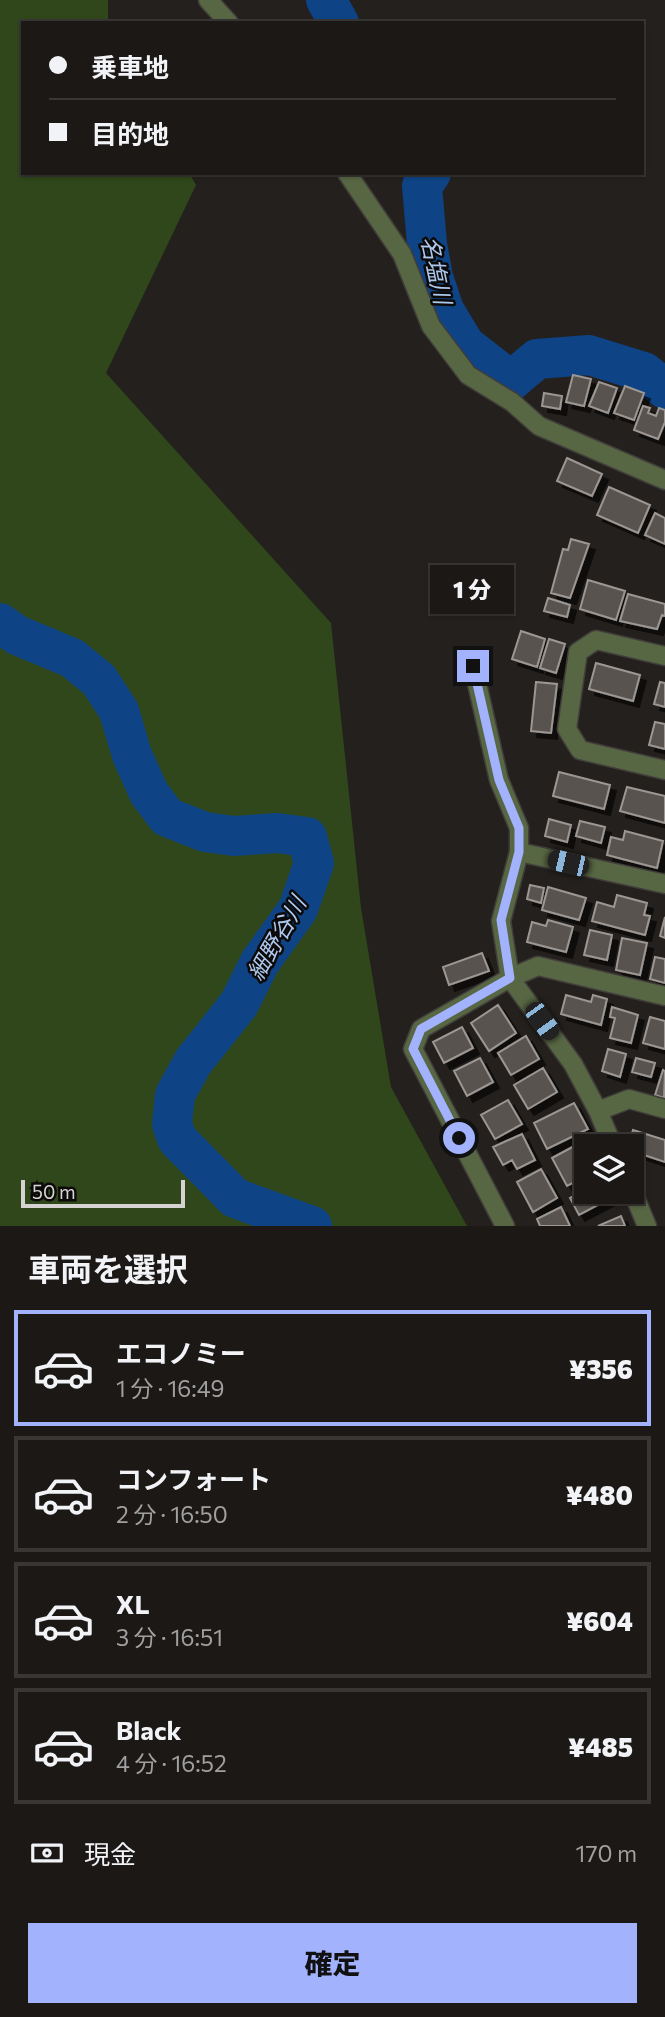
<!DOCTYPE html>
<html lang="ja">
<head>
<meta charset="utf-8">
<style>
	body { margin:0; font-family:Commissioner,"Noto Sans JP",sans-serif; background:#282523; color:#f1f3f6; height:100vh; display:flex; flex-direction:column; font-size:26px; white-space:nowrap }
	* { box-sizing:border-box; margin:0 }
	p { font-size:23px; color:#a0a0a1 }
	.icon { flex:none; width:38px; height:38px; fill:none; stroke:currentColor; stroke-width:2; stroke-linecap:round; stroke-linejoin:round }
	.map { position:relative; height:1226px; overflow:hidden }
	.side { display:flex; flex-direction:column; background:#1b1816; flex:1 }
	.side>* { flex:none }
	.top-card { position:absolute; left:21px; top:21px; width:623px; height:154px; border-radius:0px; box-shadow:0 2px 5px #0004,0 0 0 2px #393735; display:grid; align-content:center; height:154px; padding:0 28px; background:#1b1816 }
	.fabs { position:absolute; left:574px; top:1134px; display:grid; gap:14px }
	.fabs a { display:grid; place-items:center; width:70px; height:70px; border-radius:0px; background:#1b1816; box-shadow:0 2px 5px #0004,0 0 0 2px #393735; font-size:35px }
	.scale { position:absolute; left:21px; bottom:18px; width:164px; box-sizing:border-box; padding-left:7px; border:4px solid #d6d4d2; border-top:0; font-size:19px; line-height:24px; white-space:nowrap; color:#d6d4d2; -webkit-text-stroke:5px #0c0a09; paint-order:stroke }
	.end { position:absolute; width:32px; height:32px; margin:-16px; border:9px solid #a3b2fd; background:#111; box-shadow:0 0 0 4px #111 }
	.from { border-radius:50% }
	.bubble { position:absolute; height:49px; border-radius:0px; background:#1b1816; box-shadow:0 2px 5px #0004,0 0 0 2px #393735; font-size:23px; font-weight:800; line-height:49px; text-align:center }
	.car { position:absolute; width:21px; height:42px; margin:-21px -10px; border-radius:9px; box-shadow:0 0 5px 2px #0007; background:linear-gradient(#222 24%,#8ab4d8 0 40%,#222 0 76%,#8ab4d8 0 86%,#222 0) }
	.top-card b { display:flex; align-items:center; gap:24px; height:66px; font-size:26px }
	.top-card b+b { border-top:2px solid #393735 }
	.top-card i { width:18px; height:18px; background:#f1f3f6 }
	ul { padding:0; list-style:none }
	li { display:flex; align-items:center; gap:21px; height:116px; margin:0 14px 10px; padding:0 14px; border:4px solid #393735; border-radius:0px }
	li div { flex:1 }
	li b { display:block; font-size:26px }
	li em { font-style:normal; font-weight:800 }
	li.selected { border-color:#a3b2fd }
	li>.icon { width:63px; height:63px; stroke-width:1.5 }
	h2 { padding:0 28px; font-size:32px; line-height:84px }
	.pay { display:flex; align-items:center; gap:18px; height:77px; padding:0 28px; font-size:26px }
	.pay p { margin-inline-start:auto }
	.button { display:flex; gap:14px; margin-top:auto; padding:14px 28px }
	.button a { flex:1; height:80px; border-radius:0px; background:#a3b2fd; color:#111; font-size:28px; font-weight:800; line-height:80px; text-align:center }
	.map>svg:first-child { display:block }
	.green { fill:#2f471a }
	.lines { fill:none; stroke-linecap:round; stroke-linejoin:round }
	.river { stroke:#0e4386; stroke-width:40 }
	.building { fill:#585350; stroke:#9c9793; stroke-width:2; filter:url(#shadow) }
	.minor-casing { stroke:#403d3a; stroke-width:21 }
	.minor { stroke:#576643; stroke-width:18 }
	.route { stroke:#a3b2fd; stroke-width:9 }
	.labels { text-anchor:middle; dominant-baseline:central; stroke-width:5; stroke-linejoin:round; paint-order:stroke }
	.water-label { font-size:23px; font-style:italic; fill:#adc8ee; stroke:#0c0a09 }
</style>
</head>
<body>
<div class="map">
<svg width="665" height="1226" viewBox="0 0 665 1226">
	<defs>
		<filter id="shadow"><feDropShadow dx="6" dy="6" stdDeviation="0" flood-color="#0009"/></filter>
	</defs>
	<rect width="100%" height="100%" fill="#24201d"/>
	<path class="green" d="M0,0H108V18L110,23H23V173H189L196,185L106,373L331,623L361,908L391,1087L467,1226H0Z"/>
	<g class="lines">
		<path class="river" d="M326,0L339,23
			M431,173L422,186L427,244L433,277L444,310L465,345L511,381L537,359L589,355L644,372L665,389
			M0,623L17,635L72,658L99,680L119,711L132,755L149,793L167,817L205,832L234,836L277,833L307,837L314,863L298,909L260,962L239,1004L193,1062L175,1095L172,1124L177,1139L235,1198L312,1226"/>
	</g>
	<path class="building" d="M573,375L591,379L584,406L566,402Z
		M599,382L617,388L608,413L589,406Z
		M625,386L644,393L634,420L614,413Z
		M544,393L562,396L560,409L542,406Z
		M643,406L650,408L648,413L656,416L659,408L665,410V422L658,439L634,430Z
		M567,458L602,474L592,496L557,481Z
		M609,487L650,505L638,533L597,515Z
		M655,513L665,518V544L645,535Z
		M571,539L589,544L570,598L551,593L563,549L568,550Z
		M588,580L625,591L616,620L580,609Z
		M628,594L665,604V616L662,615L657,629L620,621Z
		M548,598L570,605L567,617L544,611Z
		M521,631L545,639L537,667L512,659Z
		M549,639L565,644L556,673L540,668Z
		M596,663L640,675L633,701L589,689Z
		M536,682L557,684L551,733L531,731Z
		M660,682L665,683V707L654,704Z
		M655,722L665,724V749L649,745Z
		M559,772L610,785L604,809L553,796Z
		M627,787L665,796V823L620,811Z
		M549,819L571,825L567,842L545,836Z
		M580,821L605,827L601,843L576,836Z
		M625,831L663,841L657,868L607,855L611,837L623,840Z
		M530,885L544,888L541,903L527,899Z
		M548,887L586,898L579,920L542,910Z
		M617,895L647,903L644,915L650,916L645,935L592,921L597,902L614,907Z
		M665,917V938L660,936Z
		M548,920L573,927L566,952L527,942L532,922L546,926Z
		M590,930L612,935L607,960L584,955Z
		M622,938L647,943L640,975L616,970Z
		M482,953L489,971L449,985L443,967Z
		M655,957L665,959V983L650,979Z
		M566,995L591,1002L593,995L607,999L601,1025L561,1014Z
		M498,1005L516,1033L489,1051L471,1023Z
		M612,1007L638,1015L631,1043L610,1038L615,1018L610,1017Z
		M650,1017L665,1021V1049L643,1043Z
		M462,1027L473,1048L444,1063L433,1042Z
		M526,1036L539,1059L511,1075L498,1053Z
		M608,1049L626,1054L620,1077L602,1071Z
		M480,1058L493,1082L467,1096L454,1071Z
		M636,1058L655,1063L651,1077L632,1072Z
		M543,1068L557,1092L528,1109L514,1085Z
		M663,1070L665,1071L664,1098L655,1095Z
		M508,1100L522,1124L495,1139L481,1115Z
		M574,1103L588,1129L547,1149L534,1123Z
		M633,1130L665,1140V1162L632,1151V1146H628Z
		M522,1134L535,1160L517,1169L512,1160L503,1165L493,1147Z
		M591,1137L596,1146H586V1176L567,1186L552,1158Z
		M541,1169L557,1198L533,1212L517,1182Z
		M586,1190V1192H612L615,1196L579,1215L570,1198Z
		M561,1207L570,1226H540L537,1219Z
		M621,1216L625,1226H598Z"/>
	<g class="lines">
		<defs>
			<path id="minor" d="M208,0L229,23
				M347,173L402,254L431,326L468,375L512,402L539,426L665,480
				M665,656L596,640L578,652L567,729L580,750L665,770
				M473,666L499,780L519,828V852L501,921L510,978L573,1064L598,1111L613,1146
				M519,852L665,884
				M598,1111L629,1099L665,1109
				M632,1190L647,1226
				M505,1226L413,1049L421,1029L510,978L538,966L665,996"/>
		</defs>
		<use href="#minor" class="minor-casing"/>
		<use href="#minor" class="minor"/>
	</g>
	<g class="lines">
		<path class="route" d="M459,1138L413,1049L421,1029L510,978L501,920L519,852V828L499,780L473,666"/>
	</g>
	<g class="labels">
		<g class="water-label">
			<text transform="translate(437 270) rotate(78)">名塩川</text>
			<text transform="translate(276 938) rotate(-60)">細野谷川</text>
		</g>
	</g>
</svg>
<div class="fabs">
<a><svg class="icon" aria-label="layers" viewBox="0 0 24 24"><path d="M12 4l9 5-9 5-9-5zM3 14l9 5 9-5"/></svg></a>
</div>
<div class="scale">50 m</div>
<i class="end from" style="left:459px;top:1138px"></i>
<i class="end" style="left:473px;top:666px"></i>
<div class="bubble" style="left:430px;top:565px;width:84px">1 分</div>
<i class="car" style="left:568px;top:863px;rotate:283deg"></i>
<i class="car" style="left:542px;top:1021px;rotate:144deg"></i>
<div class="top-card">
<b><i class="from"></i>乗車地</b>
<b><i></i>目的地</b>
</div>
</div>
<section class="side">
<h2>車両を選択</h2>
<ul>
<li class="selected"><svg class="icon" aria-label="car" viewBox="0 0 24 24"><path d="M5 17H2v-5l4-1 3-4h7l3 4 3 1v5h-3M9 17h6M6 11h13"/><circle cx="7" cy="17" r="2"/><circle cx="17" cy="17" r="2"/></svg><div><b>エコノミー</b><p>1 分 · 16:49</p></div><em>¥356</em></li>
<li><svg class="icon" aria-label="car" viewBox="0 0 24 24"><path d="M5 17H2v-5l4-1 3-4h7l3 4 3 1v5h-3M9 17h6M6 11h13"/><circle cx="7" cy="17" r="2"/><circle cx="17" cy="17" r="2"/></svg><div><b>コンフォート</b><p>2 分 · 16:50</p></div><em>¥480</em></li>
<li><svg class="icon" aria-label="car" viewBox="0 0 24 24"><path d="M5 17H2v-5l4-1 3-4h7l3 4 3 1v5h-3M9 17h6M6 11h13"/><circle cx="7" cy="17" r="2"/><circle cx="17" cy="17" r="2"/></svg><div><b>XL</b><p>3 分 · 16:51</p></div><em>¥604</em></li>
<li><svg class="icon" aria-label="car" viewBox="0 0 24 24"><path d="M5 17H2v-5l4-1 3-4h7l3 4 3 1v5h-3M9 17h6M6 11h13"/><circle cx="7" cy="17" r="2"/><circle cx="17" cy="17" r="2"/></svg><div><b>Black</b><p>4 分 · 16:52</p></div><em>¥485</em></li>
</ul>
<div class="pay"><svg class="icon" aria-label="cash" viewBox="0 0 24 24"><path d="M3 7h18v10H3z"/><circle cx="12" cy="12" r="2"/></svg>現金<p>170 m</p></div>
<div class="button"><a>確定</a></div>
</section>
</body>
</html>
